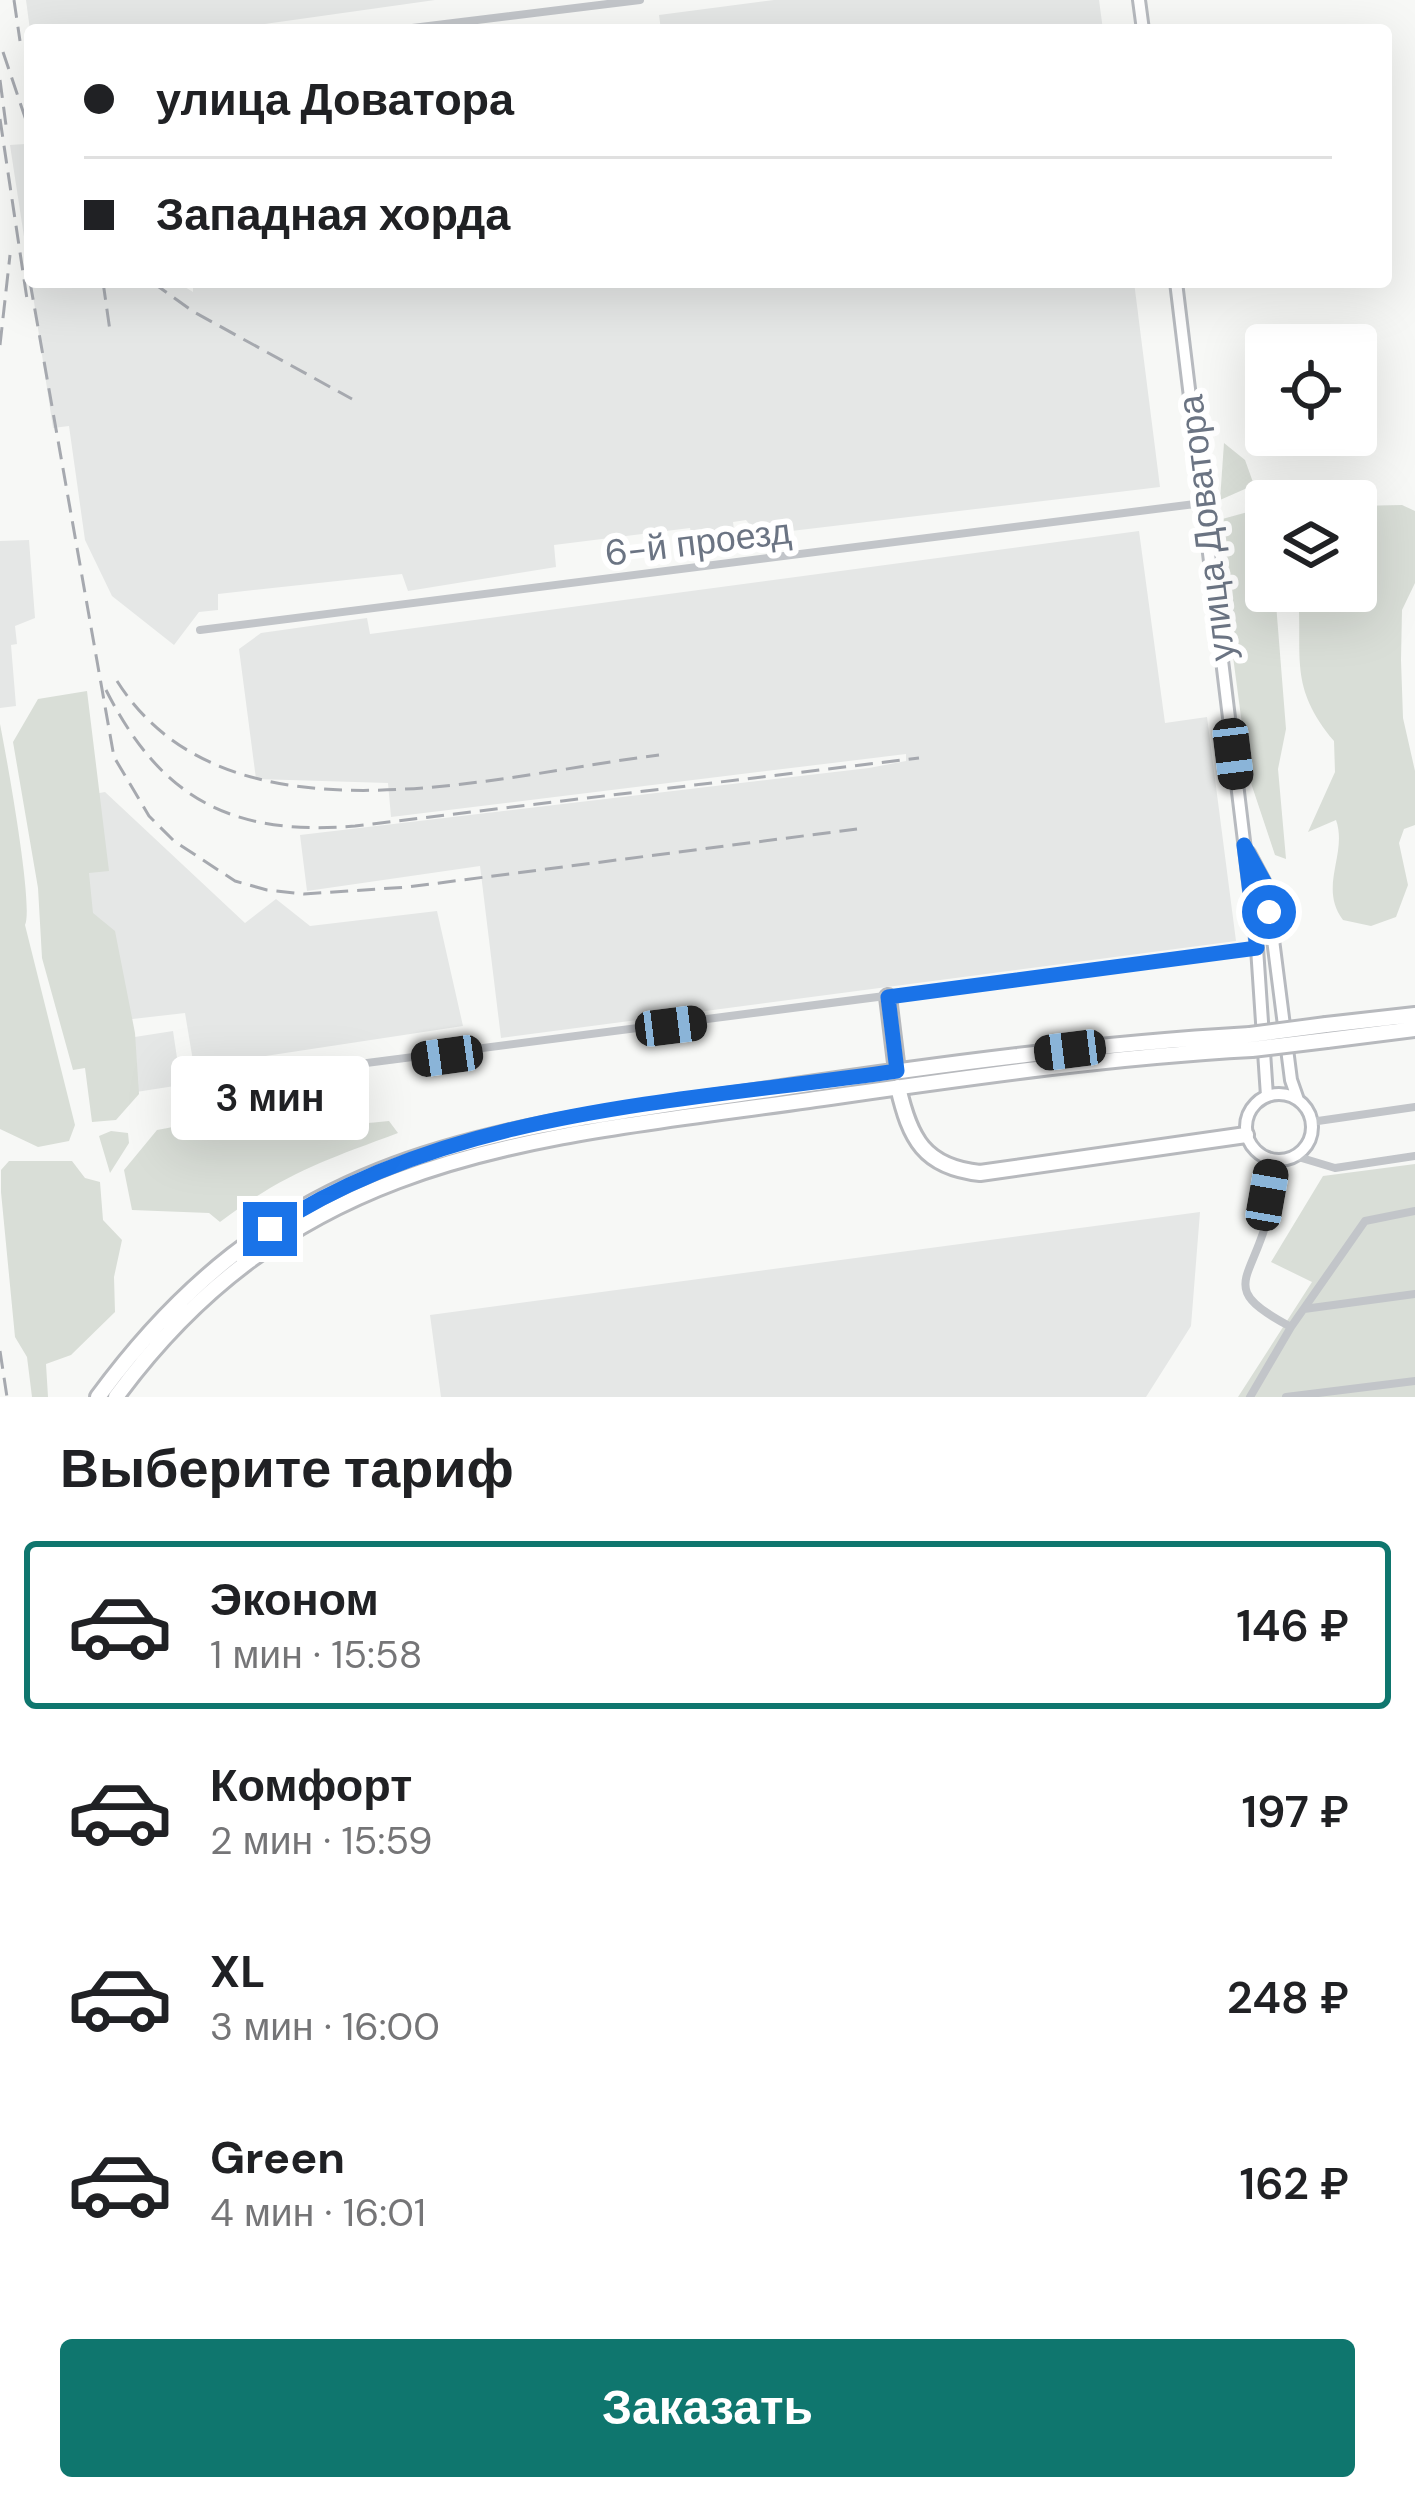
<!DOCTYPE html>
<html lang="ru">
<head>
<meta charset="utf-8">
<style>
	body { margin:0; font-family:"DM Sans",sans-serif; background:#f6f6f6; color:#202124; height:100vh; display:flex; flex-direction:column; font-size:45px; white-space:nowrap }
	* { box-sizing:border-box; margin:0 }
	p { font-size:39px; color:#757577 }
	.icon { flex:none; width:66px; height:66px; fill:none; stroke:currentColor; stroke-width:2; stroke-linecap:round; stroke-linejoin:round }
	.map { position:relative; height:1397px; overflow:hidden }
	.sheet { display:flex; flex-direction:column; background:#fff; flex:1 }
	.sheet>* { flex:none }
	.banner { position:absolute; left:24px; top:24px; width:1368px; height:264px; border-radius:12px; box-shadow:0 12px 48px #0002; display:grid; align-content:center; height:264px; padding:0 60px; background:#fff }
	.tools { position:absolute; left:1245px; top:324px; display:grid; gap:24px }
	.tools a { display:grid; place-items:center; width:132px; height:132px; border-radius:12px; background:#fff; box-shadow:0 12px 48px #0002; font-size:60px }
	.end { position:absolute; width:54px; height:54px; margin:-27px; border:15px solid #1a73e8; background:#fff; box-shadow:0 0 0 6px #fff }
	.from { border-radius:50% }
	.bubble { position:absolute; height:84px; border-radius:12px; background:#fff; box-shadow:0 12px 48px #0002; font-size:39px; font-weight:600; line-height:84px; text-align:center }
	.car { position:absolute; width:36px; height:72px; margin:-36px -18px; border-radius:15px; box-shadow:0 0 9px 3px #0007; background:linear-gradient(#222 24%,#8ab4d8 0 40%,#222 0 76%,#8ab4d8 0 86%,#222 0) }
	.banner b { display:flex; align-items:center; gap:42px; height:114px; font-size:45px }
	.banner b+b { border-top:3px solid #e0e0e0 }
	.banner i { width:30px; height:30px; background:#202124 }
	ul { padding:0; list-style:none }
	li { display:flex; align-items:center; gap:36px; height:168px; margin:0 24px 18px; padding:0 36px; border:6px solid transparent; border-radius:12px }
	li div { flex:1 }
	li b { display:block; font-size:45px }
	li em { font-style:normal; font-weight:600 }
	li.active { border-color:#0f766e }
	li>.icon { width:108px; height:108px; stroke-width:1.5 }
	h2 { padding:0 60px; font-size:54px; line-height:144px }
	.button { display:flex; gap:24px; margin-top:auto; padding:24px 60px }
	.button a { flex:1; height:138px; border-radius:12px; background:#0f766e; color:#fff; font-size:48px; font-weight:600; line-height:138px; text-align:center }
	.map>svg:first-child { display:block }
	.built { fill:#e5e7e6 }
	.green { fill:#d9ded7 }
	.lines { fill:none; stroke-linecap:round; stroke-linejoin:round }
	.secondary-casing { stroke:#b7babf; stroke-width:16 }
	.highway-casing { stroke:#b7b9bd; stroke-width:20 }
	.street { stroke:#c2c5c9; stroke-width:8 }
	.secondary { stroke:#fff; stroke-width:10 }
	.highway { stroke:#fff; stroke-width:14 }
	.rail { stroke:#a6a9af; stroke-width:3; stroke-dasharray:18 9; stroke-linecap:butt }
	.highway-bridge-casing { stroke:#b7b9bd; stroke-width:20; stroke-linecap:butt }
	.highway-bridge { stroke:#fff; stroke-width:14 }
	.route { stroke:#1a73e8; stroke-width:15 }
	.labels { text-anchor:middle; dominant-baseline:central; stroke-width:12; stroke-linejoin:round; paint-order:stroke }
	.street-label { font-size:36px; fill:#6b7483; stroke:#fff }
</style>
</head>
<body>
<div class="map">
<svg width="1415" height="1397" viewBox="0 0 1415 1397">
	<rect width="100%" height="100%" fill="#f7f8f6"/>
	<path class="built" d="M26,0H435L223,30H30Z
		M774,0H1099L1103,30H661L659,15Z
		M25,144L30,152V276L10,145Z
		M31,282H177L193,292V282H1134L1160,487L758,535L746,520L733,522L736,545L695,553L690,528L554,545L556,567L408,591L402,574L218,594V610L199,612L174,645L112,596L85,540L69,426L53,428Z
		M1139,531L1165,723L1207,717L1236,941L501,1038L480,866L307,891L300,835L869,768L906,761V754L391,817L388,783L256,779L239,649L261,633L367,618L370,634Z
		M29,540L35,618L15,626L17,644L11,645L16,706L0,708V541Z
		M105,792L245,923L276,899L310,926L437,911L463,1026L194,1067L185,1013L89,1024L77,797Z
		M173,1031L181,1085L130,1093L122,1039Z
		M1200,1212L1191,1326L1146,1397H441L430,1315Z"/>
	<path class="green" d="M1224,443L1245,460L1254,485L1220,500Z
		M1402,505L1415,511V583L1402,610L1401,660L1403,718L1415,771V825L1404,829L1399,843L1408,885L1396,917L1371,926L1343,920C1318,887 1348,854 1336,820L1308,832L1335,772L1334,741C1288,686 1303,658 1298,591H1356V506Z
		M1266,507V591H1275L1286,729L1278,769L1286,859L1275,855L1249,777L1215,521Z
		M87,691L109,871L89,873L93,913L115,931L135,1033L139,1094L116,1120L92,1122L85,1068L73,1070L42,958L38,888L13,742L38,699Z
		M0,724C6,754 34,907 25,925L75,1125L69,1141L38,1147L0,1129Z
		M297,1083L316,1085L317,1108C340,1127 361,1124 389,1121L398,1133C323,1161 285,1173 220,1222L209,1213L132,1210L124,1170L157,1130C182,1125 211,1121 234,1109C263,1093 260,1090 297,1083Z
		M111,1131L128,1133L129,1143L110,1173L99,1136Z
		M9,1161H72L85,1178L100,1182L103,1220L122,1240L114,1277L115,1312L71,1355L46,1364L48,1397H32L27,1357L15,1337L1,1192V1170Z
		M1415,1164V1397H1238L1312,1282L1271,1262L1323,1176Z"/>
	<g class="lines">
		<defs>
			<path id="secondary" d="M1139,0L1143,30
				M1176,282L1257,948L1267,1096
				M1249,853L1266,885L1291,1080L1298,1100
				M1246 1127a33 33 0 1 1 66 0a33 33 0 1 1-66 0Z"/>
			<path id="highway" d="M888,997L897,1071
				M1326,1025L1415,1015
				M1327,1040L1415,1029
				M898,1087C910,1139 924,1167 980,1173L1246,1135
				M98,1397C284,1143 493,1130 782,1088C937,1065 1093,1044 1250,1035
				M116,1397C297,1150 530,1139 809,1100C957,1079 1104,1057 1252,1049"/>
		</defs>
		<use href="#secondary" class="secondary-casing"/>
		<use href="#highway" class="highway-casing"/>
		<path class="street" d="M396,30L640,0
			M200,630L1203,503
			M250,1078L1257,948
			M1311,1122L1415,1107
			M1295,1156L1335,1168L1415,1156
			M1272,1160C1269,1182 1272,1207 1265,1227C1248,1283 1221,1290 1291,1327
			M1304,1309L1415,1294
			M1250,1397L1291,1327L1365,1221L1415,1211
			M1286,1397L1415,1381"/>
		<use href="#secondary" class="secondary"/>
		<use href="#highway" class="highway"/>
		<path class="rail" d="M14,0L20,41
			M3,52L30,132
			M0,80L7,133
			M0,119L27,299
			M30,282L114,757L149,816L174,841L235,881L267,890L304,894L408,887L857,829
			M103,282L110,331
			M152,282L194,312L352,399
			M208,282H306
			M0,345L10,255
			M117,681C226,853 491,776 659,755
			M106,690C162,801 234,836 355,826L919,758
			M0,1351L7,1397"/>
		<defs>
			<path id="highway-bridge" d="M1250,1035L1326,1025
				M1252,1049L1327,1040"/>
		</defs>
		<use href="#highway-bridge" class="highway-bridge-casing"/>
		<use href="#highway-bridge" class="highway-bridge"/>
	</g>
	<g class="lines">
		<path class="route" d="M270,1229C453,1108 686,1102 897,1071L888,997L1257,948L1244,845L1266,885L1269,912"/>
	</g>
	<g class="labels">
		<g class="street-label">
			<text transform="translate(1206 528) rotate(-97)">улица Доватора</text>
			<text transform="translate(698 542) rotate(-7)">6-й проезд</text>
		</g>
	</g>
</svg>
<div class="tools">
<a><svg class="icon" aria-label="locate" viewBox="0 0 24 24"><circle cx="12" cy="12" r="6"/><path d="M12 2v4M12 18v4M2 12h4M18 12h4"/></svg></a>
<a><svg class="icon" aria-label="layers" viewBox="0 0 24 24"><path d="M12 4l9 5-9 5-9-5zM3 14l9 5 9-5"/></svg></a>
</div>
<i class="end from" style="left:1269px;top:912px"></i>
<i class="end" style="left:270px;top:1229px"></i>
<div class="bubble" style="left:171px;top:1056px;width:198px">3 мин</div>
<i class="car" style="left:1233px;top:754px;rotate:173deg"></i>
<i class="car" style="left:671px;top:1026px;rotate:83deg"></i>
<i class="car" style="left:1070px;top:1050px;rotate:263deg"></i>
<i class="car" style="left:447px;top:1056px;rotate:262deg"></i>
<i class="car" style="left:1267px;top:1195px;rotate:10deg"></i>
<div class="banner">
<b><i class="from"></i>улица Доватора</b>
<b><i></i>Западная хорда</b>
</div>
</div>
<section class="sheet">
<h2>Выберите тариф</h2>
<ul>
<li class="active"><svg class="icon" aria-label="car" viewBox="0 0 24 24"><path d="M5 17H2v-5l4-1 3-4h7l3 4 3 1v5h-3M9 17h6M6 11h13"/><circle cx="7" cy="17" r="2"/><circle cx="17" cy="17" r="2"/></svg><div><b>Эконом</b><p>1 мин · 15:58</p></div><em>146 ₽</em></li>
<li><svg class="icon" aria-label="car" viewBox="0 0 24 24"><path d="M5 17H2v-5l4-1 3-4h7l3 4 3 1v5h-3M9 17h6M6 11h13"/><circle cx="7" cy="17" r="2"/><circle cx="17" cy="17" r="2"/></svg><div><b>Комфорт</b><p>2 мин · 15:59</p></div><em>197 ₽</em></li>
<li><svg class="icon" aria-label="car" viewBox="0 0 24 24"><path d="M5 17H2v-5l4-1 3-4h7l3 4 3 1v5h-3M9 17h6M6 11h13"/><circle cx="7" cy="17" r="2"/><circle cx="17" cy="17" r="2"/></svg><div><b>XL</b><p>3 мин · 16:00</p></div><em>248 ₽</em></li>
<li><svg class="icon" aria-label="car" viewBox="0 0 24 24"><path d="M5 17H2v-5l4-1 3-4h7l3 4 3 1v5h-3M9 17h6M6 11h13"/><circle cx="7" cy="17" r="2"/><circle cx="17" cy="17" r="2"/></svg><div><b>Green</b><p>4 мин · 16:01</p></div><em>162 ₽</em></li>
</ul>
<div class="button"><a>Заказать</a></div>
</section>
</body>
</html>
